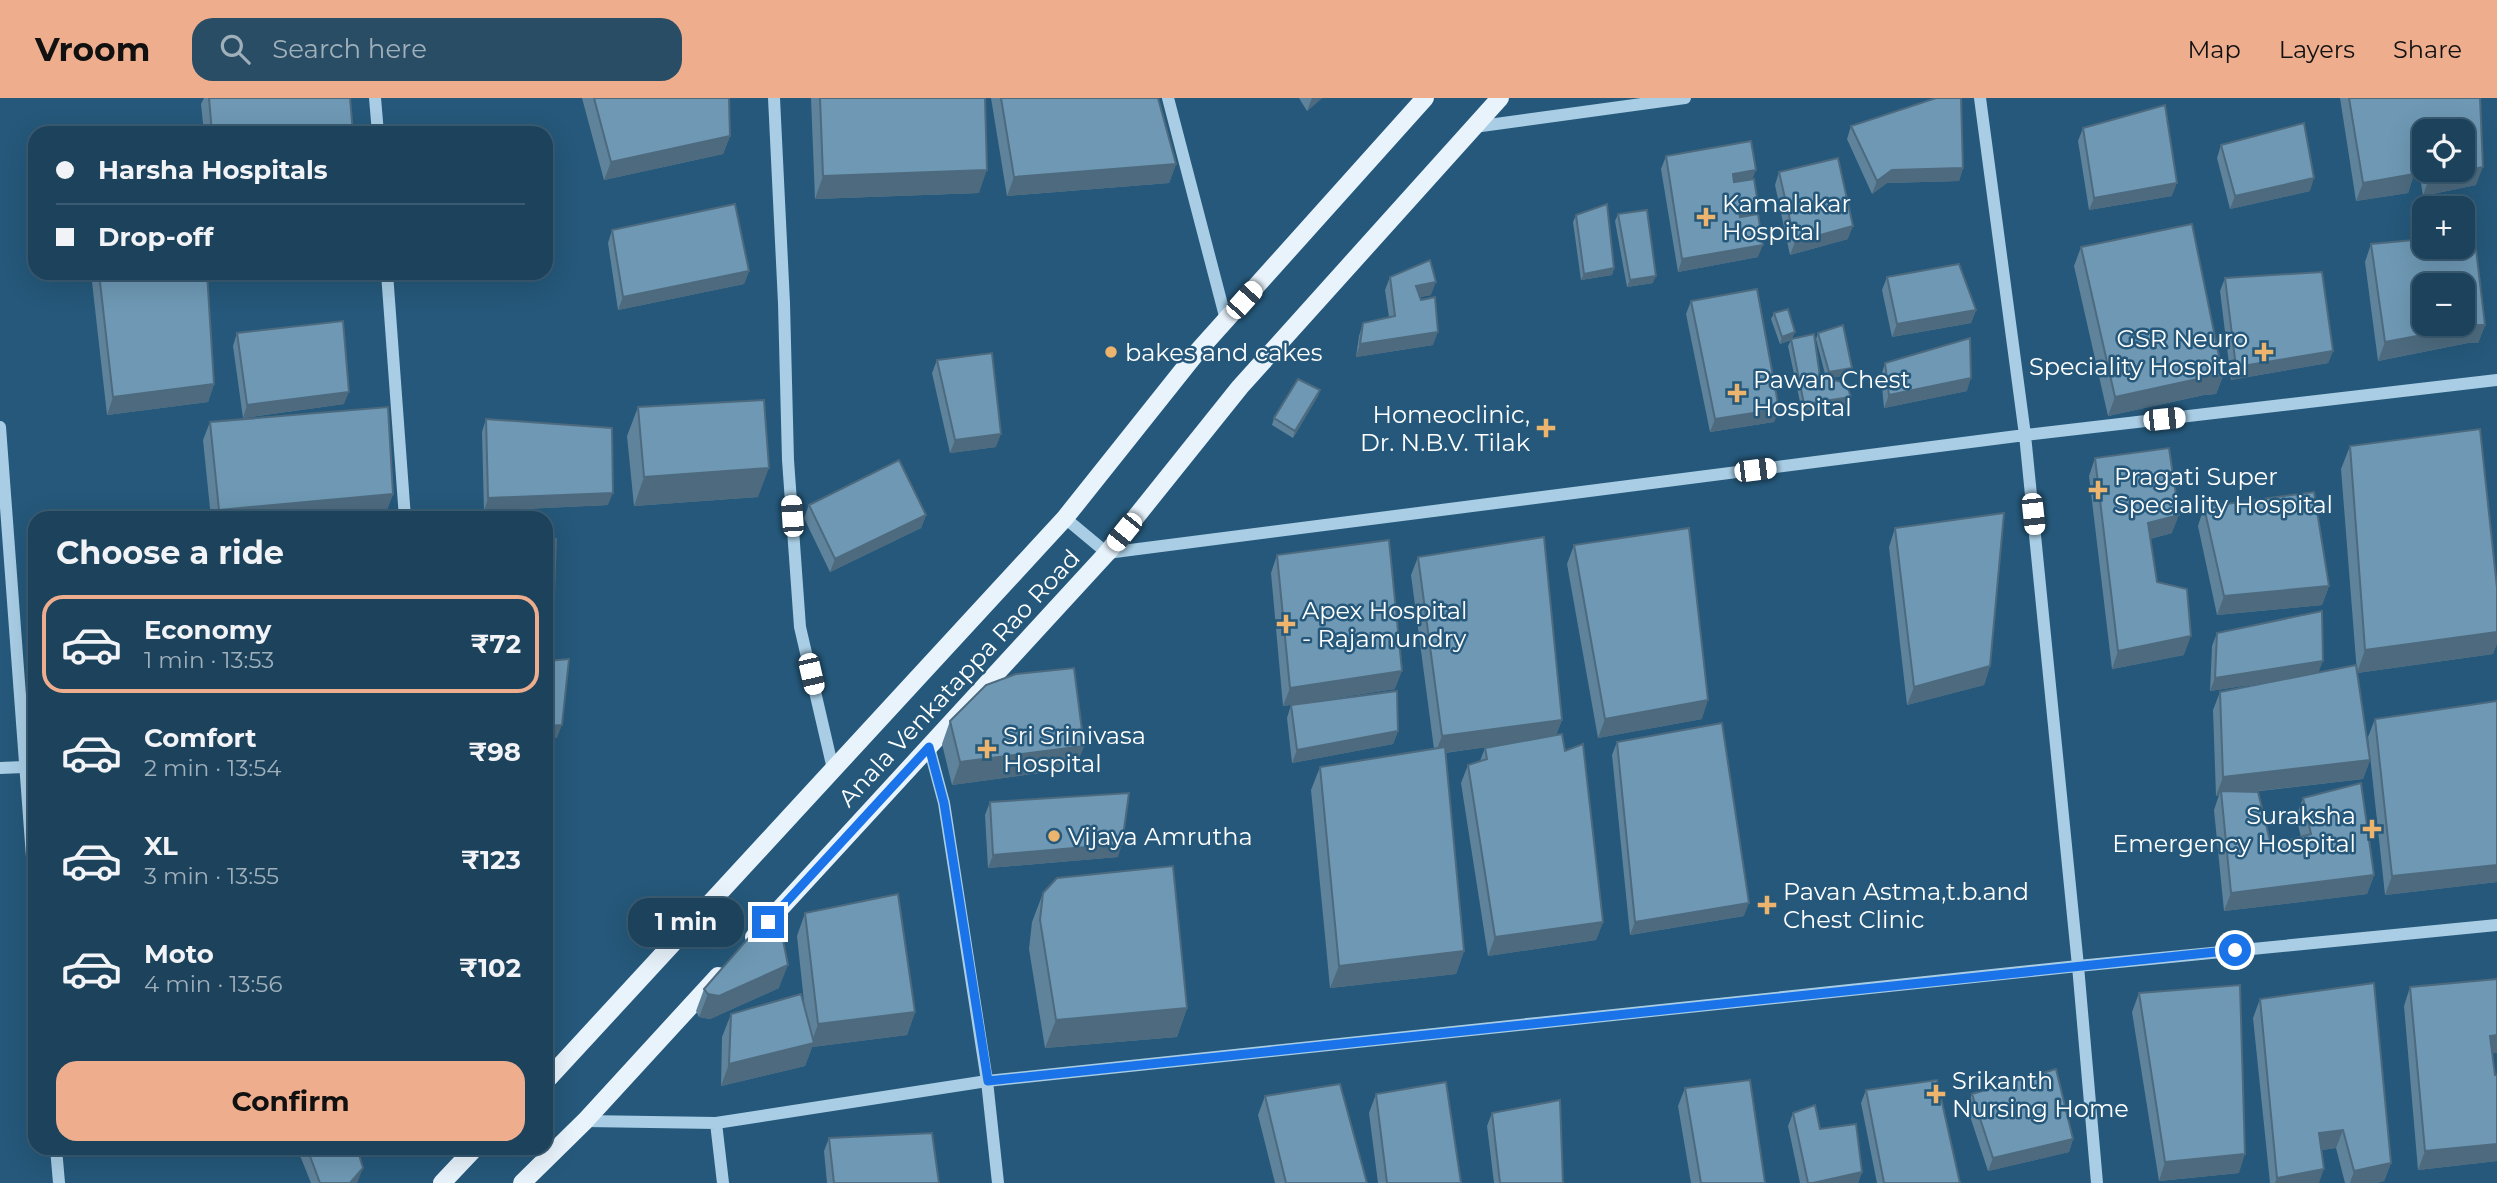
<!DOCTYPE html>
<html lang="en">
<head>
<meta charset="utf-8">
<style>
	body { margin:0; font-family:Montserrat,sans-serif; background:#294d65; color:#f1f3f6; height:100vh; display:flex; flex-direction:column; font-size:26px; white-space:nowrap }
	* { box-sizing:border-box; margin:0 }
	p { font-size:23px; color:#a0b0bb }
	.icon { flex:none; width:38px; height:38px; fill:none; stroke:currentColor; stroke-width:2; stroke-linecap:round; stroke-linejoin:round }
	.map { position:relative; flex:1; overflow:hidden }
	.sheet { position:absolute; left:28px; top:413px; width:525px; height:644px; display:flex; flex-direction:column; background:#1c425c; border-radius:21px; box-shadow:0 7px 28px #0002,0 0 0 2px #3a5b72 }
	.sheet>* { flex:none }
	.banner { position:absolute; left:28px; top:28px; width:525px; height:154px; border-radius:21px; box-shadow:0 7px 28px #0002,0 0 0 2px #3a5b72; display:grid; align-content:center; height:154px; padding:0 28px; background:#1c425c }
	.controls { position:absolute; left:2412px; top:21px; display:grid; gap:14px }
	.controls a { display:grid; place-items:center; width:63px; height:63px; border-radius:14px; background:#1c425c; box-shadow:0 7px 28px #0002,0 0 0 2px #3a5b72; font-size:35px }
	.end { position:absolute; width:32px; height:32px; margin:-16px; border:9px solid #1a73e8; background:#fff; box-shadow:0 0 0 4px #fff }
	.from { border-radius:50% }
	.bubble { position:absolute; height:49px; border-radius:21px; background:#1c425c; box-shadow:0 7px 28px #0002,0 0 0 2px #3a5b72; font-size:23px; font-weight:700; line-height:49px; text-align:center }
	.car { position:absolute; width:21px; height:42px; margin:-21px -10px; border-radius:9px; box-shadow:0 0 5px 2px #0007; background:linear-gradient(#fff 24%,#345 0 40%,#fff 0 76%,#345 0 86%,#fff 0) }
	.banner b { display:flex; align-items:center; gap:24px; height:66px; font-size:26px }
	.banner b+b { border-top:2px solid #3a5b72 }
	.banner i { width:18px; height:18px; background:#f1f3f6 }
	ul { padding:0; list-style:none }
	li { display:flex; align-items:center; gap:21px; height:98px; margin:0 14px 10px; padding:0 14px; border:4px solid transparent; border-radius:21px }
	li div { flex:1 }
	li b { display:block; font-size:26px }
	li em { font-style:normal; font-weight:700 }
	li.current { border-color:#eead8d }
	li>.icon { width:63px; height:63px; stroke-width:1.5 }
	h2 { padding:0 28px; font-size:32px; line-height:84px }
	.action { display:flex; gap:14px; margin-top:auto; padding:14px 28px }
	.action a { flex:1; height:80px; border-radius:21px; background:#eead8d; color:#111; font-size:28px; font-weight:700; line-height:80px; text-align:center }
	header { display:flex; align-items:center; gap:42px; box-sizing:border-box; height:98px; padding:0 35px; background:#eead8d; color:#111 }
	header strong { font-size:33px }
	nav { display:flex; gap:38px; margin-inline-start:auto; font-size:24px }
	.search { width:490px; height:63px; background:#294d65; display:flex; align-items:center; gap:18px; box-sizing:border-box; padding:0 24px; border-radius:21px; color:#a0b0bb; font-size:26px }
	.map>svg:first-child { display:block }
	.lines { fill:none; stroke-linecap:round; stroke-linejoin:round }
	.minor { stroke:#a8cde4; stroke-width:12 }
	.major { stroke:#e8f3fc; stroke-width:18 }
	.wall { fill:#5f839b; fill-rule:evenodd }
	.shaded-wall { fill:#4d6a7e }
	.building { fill:#6e98b4; stroke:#4d6a7e; stroke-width:2; fill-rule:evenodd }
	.route { stroke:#1a73e8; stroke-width:9 }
	.poi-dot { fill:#edb46d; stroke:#25587a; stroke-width:2.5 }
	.labels { text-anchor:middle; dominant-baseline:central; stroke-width:5; stroke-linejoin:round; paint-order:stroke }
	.poi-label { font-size:24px; fill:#fff; stroke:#25587a; text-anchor:start }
	.street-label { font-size:24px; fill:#fff; stroke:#25587a }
</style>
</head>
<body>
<header>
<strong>Vroom</strong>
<div class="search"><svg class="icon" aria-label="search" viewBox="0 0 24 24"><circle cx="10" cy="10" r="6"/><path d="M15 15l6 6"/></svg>Search here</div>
<nav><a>Map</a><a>Layers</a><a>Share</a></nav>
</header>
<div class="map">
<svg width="2497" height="1085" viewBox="0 0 2497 1085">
	<rect width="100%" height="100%" fill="#25587a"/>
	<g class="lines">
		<path class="minor" d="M375,0L378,35
			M774,0L784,205L788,362L800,529L833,671
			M1168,0L1226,222
			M1980,0L2025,337L2078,868L2097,1085
			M1474,29L1685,0
			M387,175L405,420
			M0,329L35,799
			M1065,420L1107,455L2025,337L2497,282
			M929,649L944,705L987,983L998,1085
			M0,670L24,669
			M585,1023L716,1025L987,983L2078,868L2497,827
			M716,1025L723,1085
			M56,1050L59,1085"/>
		<path class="major" d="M754,839L1107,455L1240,289L1500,0
			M546,983L1065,420L1198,253L1425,0
			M442,1085L475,1050
			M522,1085L585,1023L718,878"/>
	</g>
	<path class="wall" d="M204,0H350L353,35H204L201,6Z
		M582,0H729L730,38L723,56L604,82Z
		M811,0H985L979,95L815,101Z
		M991,0H1158L1176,66L1169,85L1007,98Z
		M1299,0H1322L1307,13Z
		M2340,0H2480L2476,87L2423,98L2419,72L2414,74V76L2408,95L2356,103ZM2424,33L2462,72H2424Z
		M1851,28L1963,70L1959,83L1887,85L1872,96L1847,41Z
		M2083,30L2172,98L2089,112L2078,43Z
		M2221,47L2310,93L2230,111L2217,60Z
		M1666,58L1753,81L1758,106L1754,117L1758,159L1678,174L1661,71Z
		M1779,74L1848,141L1790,157L1775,87Z
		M1618,116L1653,185L1627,189L1615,123Z
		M1576,117L1614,170L1612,177L1581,182L1573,124Z
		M612,132L749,173L744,186L618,212L608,145Z
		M2371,146L2485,227L2478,245H2468L2378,263L2365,164Z
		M2081,149L2223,278L2216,296L2204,297L2108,318L2074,168Z
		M91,175H207L214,286L208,304L107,317Z
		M1390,179L1431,197L1420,199L1433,247L1356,259L1359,238L1363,225L1389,219L1385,192Z
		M1887,179L1976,212L1971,225L1892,239L1882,192Z
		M2225,180L2333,253L2328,265L2231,282L2220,193Z
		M1691,203L1779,311L1774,324L1710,334L1686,216Z
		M1774,215L1820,279L1826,280L1816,241L1818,235L1852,270L1850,276L1828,281L1851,299L1848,306L1802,313L1788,248L1791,242L1780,246L1771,221Z
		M237,235L344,306L243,320L233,248Z
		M937,262L996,349L950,355L932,275Z
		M1885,265L1967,293L1884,310L1881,278Z
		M1320,292L1318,298L1293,340L1272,327L1274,320Z
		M638,309L758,399L634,408L627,338Z
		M486,321L608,407L484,413L482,334Z
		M210,324L393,396L386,414L323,420H211L203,342Z
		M2350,348L2497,490V545L2493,556L2357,575L2341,371Z
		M2095,360L2172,435L2150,441L2157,484L2184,557L2112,571L2089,378Z
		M809,407L926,417L921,430L830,474L804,420Z
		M2204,409L2329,488L2322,507L2217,517L2198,428Z
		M1895,430L1990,568L1984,587L1907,607L1889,449Z
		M1574,447L1702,621L1598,640L1567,466Z
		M1277,457L1395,591L1283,608L1271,475Z
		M1418,459L1562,622L1556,637L1565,653L1603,824L1596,842L1488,858L1461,685L1468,667L1480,663L1485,650L1501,647L1445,655L1464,853L1456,876L1330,890L1311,692L1320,669L1434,651L1411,477Z
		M2217,535L2319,574L2370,662L2363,681L2252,694L2271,747L2301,739L2296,719L2303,700L2374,777L2367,796L2224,813L2214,712L2219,697L2216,698L2213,612L2220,594L2282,582L2210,593L2212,548Z
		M2497,603V784L2385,797L2368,639L2375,621Z
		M1291,607L1398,633L1393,646L1292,665L1287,620Z
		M950,623L1084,648L1075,670L952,687L942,646Z
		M1617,644L1744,818L1630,837L1612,657Z
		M990,704L1118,759L988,770L985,717Z
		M1043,795L1187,910L1177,939L1045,950L1029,851L1032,824Z
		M805,815L915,914L907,937L812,949L805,968L721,988L722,939L731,916L805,913L797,838Z
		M2497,881V955H2492L2495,977H2497V1063L2418,1072L2404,908L2410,889Z
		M779,890L710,921L699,919L696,913L704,891Z
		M2139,895L2239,1075L2159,1083L2132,914Z
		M2260,901L2391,1065L2384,1083L2376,1085H2345L2336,1050L2322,1052L2319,1085H2270L2253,920Z
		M1685,990L1765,1085H1691L1678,1008Z
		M1866,992L1960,1085H1877L1861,1005Z
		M1376,996L1461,1085H1378L1369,1015Z
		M1972,996L2073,1041L2069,1054L1988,1073L1967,1009Z
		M1265,998L1367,1085H1275L1258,1017Z
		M1492,1015L1563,1085H1494L1487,1028Z
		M1793,1015L1820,1031L1862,1074L1858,1085H1800L1788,1028Z
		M829,1040L939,1085H827L824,1053Z
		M297,1050H357L358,1083L356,1085H311Z"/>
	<path class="shaded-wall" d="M1312,0H1322L1307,13Z
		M730,38L723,56L604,82L611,64Z
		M2424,54V59L2419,72L2404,76L2411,57Z
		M1176,66L1169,85L1007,98L1014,79Z
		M2483,69L2476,87L2423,98L2429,80Z
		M1963,70L1959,83L1887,85L1872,96L1877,83L1892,72Z
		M987,72L979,95L815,101L823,78Z
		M1756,72L1751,85L1728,89L1733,76Z
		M2414,76L2408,95L2356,103L2363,85Z
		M2314,80L2310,93L2230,111L2235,98Z
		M2177,85L2172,98L2089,112L2094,100Z
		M1758,106L1753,119L1733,122L1738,109Z
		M1853,128L1848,141L1790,157L1795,144Z
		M1763,147L1758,159L1678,174L1682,161Z
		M1614,170L1612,177L1581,182L1584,176Z
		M749,173L744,186L618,212L623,199Z
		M1656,178L1653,185L1627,189L1630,182Z
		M1436,184L1431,197L1412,201L1416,188Z
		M1976,212L1971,225L1892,239L1897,226Z
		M2475,227H2485L2478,245H2468L2378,263L2385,244Z
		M1438,234L1433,247L1356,259L1360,246Z
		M1795,234L1792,241L1780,246L1782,239Z
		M2333,253L2328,265L2231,282L2236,269Z
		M1852,270L1850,276L1827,281L1829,274Z
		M2211,278H2223L2216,296L2204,297L2108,318L2115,299Z
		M1971,280L1967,293L1884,310L1889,297Z
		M214,286L208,304L107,317L113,299Z
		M1320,292L1318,298L1293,340L1295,333Z
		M349,294L344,306L243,320L247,307Z
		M1851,299L1848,306L1802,313L1804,306Z
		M1779,311L1774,324L1710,334L1715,321Z
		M1001,336L996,349L950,355L955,342Z
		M769,370L758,399L634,408L644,379Z
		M613,395L608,407L484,413L488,400Z
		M393,396L386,414L323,420H216L219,412Z
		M926,417L921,430L830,474L835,461Z
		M2179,417L2172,435L2141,443L2148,425Z
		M2329,488L2322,507L2217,517L2224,498Z
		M554,499L549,512L546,513V501Z
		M2497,534V545L2493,556L2357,575L2365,552Z
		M2191,538L2184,557L2112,571L2118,553Z
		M2323,563L2318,576L2210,593L2215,580Z
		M1990,568L1984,587L1907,607L1914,589Z
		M1402,573L1395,591L1283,608L1290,590Z
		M1708,602L1702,621L1598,640L1605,621Z
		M1562,622L1555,640L1435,656L1442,638Z
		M562,627L557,640L546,641V628Z
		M1398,633L1393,646L1292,665L1297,652Z
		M1084,648L1075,670L952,687L960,664Z
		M2370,662L2363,681L2221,697V693L2219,697L2216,698L2223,679Z
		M1122,746L1118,759L988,770L993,757Z
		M2497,767V784L2385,797L2392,778Z
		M2374,777L2367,796L2224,813L2231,795Z
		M1749,805L1744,818L1630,837L1635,824Z
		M1603,824L1596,842L1488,858L1495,839Z
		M1464,853L1456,876L1330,890L1339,868Z
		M788,867L779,890L710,921L699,919L708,896Z
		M1187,910L1177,939L1045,950L1056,922Z
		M915,914L907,937L812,949L805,968L721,988L729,966L811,946L818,926Z
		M2497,937V955L2483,956L2490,938Z
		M2343,1032L2336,1050L2313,1053L2319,1035Z
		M2073,1041L2069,1054L1988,1073L1993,1060Z
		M2497,1046V1063L2418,1072L2425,1053Z
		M2245,1056L2239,1075L2159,1083L2165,1064Z
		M2391,1065L2384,1083L2376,1085H2350L2354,1073Z
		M363,1070L358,1083L356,1085H350Z
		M2324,1071L2319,1085H2275L2277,1080Z
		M1862,1074L1858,1085H1813Z"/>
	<path class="building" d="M209,0H350L353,35H212Z
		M594,0H729L730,38L611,64Z
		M820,0H985L987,72L823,78Z
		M1001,0H1158L1176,66L1014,79Z
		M1936,0H1961L1963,70L1892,72L1877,83L1851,28Z
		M2349,0H2480L2483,69L2429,80L2428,72H2462V33H2424V54L2411,57L2414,76L2363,85Z
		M2165,7L2177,85L2094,100L2083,30Z
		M2304,25L2314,80L2235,98L2221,47Z
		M1751,43L1756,72L1733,76L1734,84L1754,81L1758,106L1738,109L1740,119L1758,116L1763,147L1682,161L1666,58Z
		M1838,60L1853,128L1795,144L1779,74Z
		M735,106L749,173L623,199L612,132Z
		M1607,106L1614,170L1584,176L1576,117Z
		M1647,112L1656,178L1630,182L1618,116Z
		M2192,126L2223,278H2211L2115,299L2081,149Z
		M2474,135L2485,227H2475L2385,244L2371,146L2424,141V149H2462V137ZM2424,187H2462V226H2424Z
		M1430,162L1436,184L1416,188L1421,202L1435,199L1438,234L1360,246L1363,225L1395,218L1390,179Z
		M1959,166L1976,212L1897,226L1887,179Z
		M2322,174L2333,253L2236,269L2225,180Z
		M99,175H207L214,286L113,299Z
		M1757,191L1779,311L1715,321L1691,203Z
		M1788,211L1795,234L1782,239L1774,215Z
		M343,223L349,294L247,307L237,235Z
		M1843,227L1852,270L1829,274L1818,235Z
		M1814,236L1820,279L1846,285L1851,299L1804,306L1791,241Z
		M1970,240L1971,280L1889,297L1885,265Z
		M992,255L1001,336L955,342L937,262Z
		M1298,281L1320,292L1295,333L1274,320Z
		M764,302L769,370L644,379L638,309Z
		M388,309L393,396L219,412L210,324Z
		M486,321L612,330L613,395L488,400Z
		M2480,331L2497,490V534L2365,552L2350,348Z
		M2169,350L2179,417L2148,425L2157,484L2187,491L2191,538L2118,553L2095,360Z
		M899,362L926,417L835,461L809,407Z
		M2314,394L2329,488L2224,498L2204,409Z
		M2004,415L1990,568L1914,589L1895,430Z
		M1689,430L1708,602L1605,621L1574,447Z
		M1544,439L1562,622L1442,638L1418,459Z
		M556,441L554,499L546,501V442Z
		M1389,442L1402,573L1290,590L1277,457Z
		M2322,513L2323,563L2215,580L2217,535Z
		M569,561L562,627L546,628V563Z
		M2356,567L2370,662L2223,679L2220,594Z
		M1074,570L1084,648L960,664L950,623L986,587L1016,576Z
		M1397,593L1398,633L1297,652L1291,607Z
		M2497,603V767L2392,778L2375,621Z
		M1722,625L1749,805L1635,824L1617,644Z
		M1562,636L1565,653L1583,646L1603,824L1495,839L1468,667L1487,661L1485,650Z
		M1445,649L1464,853L1339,868L1320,669Z
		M2361,685L2374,777L2231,795L2221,693L2258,694L2271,747L2311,736L2303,700Z
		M1129,695L1122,746L993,757L990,704Z
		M1173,768L1187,910L1056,922L1040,822L1043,795L1057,780Z
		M898,796L915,914L818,926L805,815Z
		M765,821L781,832L788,867L719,898L708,896L704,891Z
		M2497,881V937L2490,938L2495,977H2497V1046L2425,1053L2410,889Z
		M2374,885L2391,1065L2354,1073L2343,1032L2319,1035L2324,1071L2277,1080L2260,901Z
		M2240,887L2245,1056L2165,1064L2139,895Z
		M801,896L814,945L729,966L731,916Z
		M2056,971L2073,1041L1993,1060L1972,996Z
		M1750,982L1765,1085H1701L1685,990Z
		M1937,982L1960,1085H1884L1866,992Z
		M1446,984L1461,1085H1387L1376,996Z
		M1340,986L1367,1085H1286L1265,998Z
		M1560,1002L1563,1085H1500L1492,1015Z
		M1815,1007L1820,1031L1856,1026L1862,1074L1813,1085H1808L1793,1015Z
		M932,1035L939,1085H834L829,1040Z
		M307,1050H357L363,1070L350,1085H320Z"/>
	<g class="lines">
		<path class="route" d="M768,824L929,649L944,705L988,983L2235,852"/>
	</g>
	<g class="poi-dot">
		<path d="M1702.5 108.5h7v7h7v7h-7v7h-7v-7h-7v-7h7z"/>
		<circle cx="1111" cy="254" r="7"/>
		<path d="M2260.5 243.5h7v7h7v7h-7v7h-7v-7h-7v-7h7z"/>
		<path d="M1733.5 284.5h7v7h7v7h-7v7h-7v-7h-7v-7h7z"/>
		<path d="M1542.5 319.5h7v7h7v7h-7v7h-7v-7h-7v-7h7z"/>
		<path d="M2094.5 381.5h7v7h7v7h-7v7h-7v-7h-7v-7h7z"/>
		<path d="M1282.5 515.5h7v7h7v7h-7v7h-7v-7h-7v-7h7z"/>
		<path d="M983.5 640.5h7v7h7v7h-7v7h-7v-7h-7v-7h7z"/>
		<path d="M2368.5 720.5h7v7h7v7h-7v7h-7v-7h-7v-7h7z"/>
		<circle cx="1054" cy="738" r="7"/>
		<path d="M1763.5 796.5h7v7h7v7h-7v7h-7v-7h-7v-7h7z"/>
		<path d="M1932.5 985.5h7v7h7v7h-7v7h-7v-7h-7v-7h7z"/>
	</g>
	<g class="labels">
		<g class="poi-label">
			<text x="1722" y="105">Kamalakar<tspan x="1722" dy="28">Hospital</tspan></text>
			<text x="2248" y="240" text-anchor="end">GSR Neuro<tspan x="2248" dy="28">Speciality Hospital</tspan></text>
			<text x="1125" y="254">bakes and cakes</text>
			<text x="1753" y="281">Pawan Chest<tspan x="1753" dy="28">Hospital</tspan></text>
			<text x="1530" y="316" text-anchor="end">Homeoclinic,<tspan x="1530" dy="28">Dr. N.B.V. Tilak</tspan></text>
			<text x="2114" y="378">Pragati Super<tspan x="2114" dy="28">Speciality Hospital</tspan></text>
			<text x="1302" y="512">Apex Hospital<tspan x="1302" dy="28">- Rajamundry</tspan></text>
			<text x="1003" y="637">Sri Srinivasa<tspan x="1003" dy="28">Hospital</tspan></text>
			<text x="2356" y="717" text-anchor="end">Suraksha<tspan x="2356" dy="28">Emergency Hospital</tspan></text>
			<text x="1068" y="738">Vijaya Amrutha</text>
			<text x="1783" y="793">Pavan Astma,t.b.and<tspan x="1783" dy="28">Chest Clinic</tspan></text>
			<text x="1952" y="982">Srikanth<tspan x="1952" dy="28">Nursing Home</tspan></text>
		</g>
		<g class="street-label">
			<text transform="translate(959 580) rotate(-47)">Anala Venkatappa Rao Road</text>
		</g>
	</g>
</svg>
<div class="controls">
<a><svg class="icon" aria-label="locate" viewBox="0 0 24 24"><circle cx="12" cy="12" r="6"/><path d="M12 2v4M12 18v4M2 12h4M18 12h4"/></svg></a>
<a>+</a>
<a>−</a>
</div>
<i class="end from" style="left:2235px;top:852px"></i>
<i class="end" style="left:768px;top:824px"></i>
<div class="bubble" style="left:628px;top:800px;width:116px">1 min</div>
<i class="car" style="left:1244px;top:202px;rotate:42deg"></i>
<i class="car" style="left:2164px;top:321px;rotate:84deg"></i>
<i class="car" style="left:1755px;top:372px;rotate:83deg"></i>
<i class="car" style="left:2033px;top:416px;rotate:174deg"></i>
<i class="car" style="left:792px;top:418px;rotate:356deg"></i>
<i class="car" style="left:1124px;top:434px;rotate:219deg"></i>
<i class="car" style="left:811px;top:576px;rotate:167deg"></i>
<div class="banner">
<b><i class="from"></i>Harsha Hospitals</b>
<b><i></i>Drop-off</b>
</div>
<section class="sheet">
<h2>Choose a ride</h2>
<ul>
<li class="current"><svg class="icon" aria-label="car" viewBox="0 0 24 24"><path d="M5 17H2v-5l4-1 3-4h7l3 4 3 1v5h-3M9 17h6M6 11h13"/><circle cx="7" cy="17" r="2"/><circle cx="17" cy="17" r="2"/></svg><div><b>Economy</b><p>1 min · 13:53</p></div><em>₹72</em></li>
<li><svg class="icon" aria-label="car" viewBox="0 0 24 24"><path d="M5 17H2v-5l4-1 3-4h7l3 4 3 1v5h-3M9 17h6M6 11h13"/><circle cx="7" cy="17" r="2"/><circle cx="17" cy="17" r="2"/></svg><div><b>Comfort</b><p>2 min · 13:54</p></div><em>₹98</em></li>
<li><svg class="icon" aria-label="car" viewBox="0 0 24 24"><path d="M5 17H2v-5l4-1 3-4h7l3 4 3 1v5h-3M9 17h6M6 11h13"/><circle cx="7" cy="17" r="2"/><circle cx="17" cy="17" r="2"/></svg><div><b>XL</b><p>3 min · 13:55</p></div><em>₹123</em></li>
<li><svg class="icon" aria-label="car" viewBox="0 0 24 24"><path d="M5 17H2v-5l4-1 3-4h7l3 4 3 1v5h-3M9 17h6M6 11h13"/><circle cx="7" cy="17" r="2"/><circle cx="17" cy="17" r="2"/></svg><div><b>Moto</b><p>4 min · 13:56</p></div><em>₹102</em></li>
</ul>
<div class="action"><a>Confirm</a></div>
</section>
</div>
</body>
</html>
